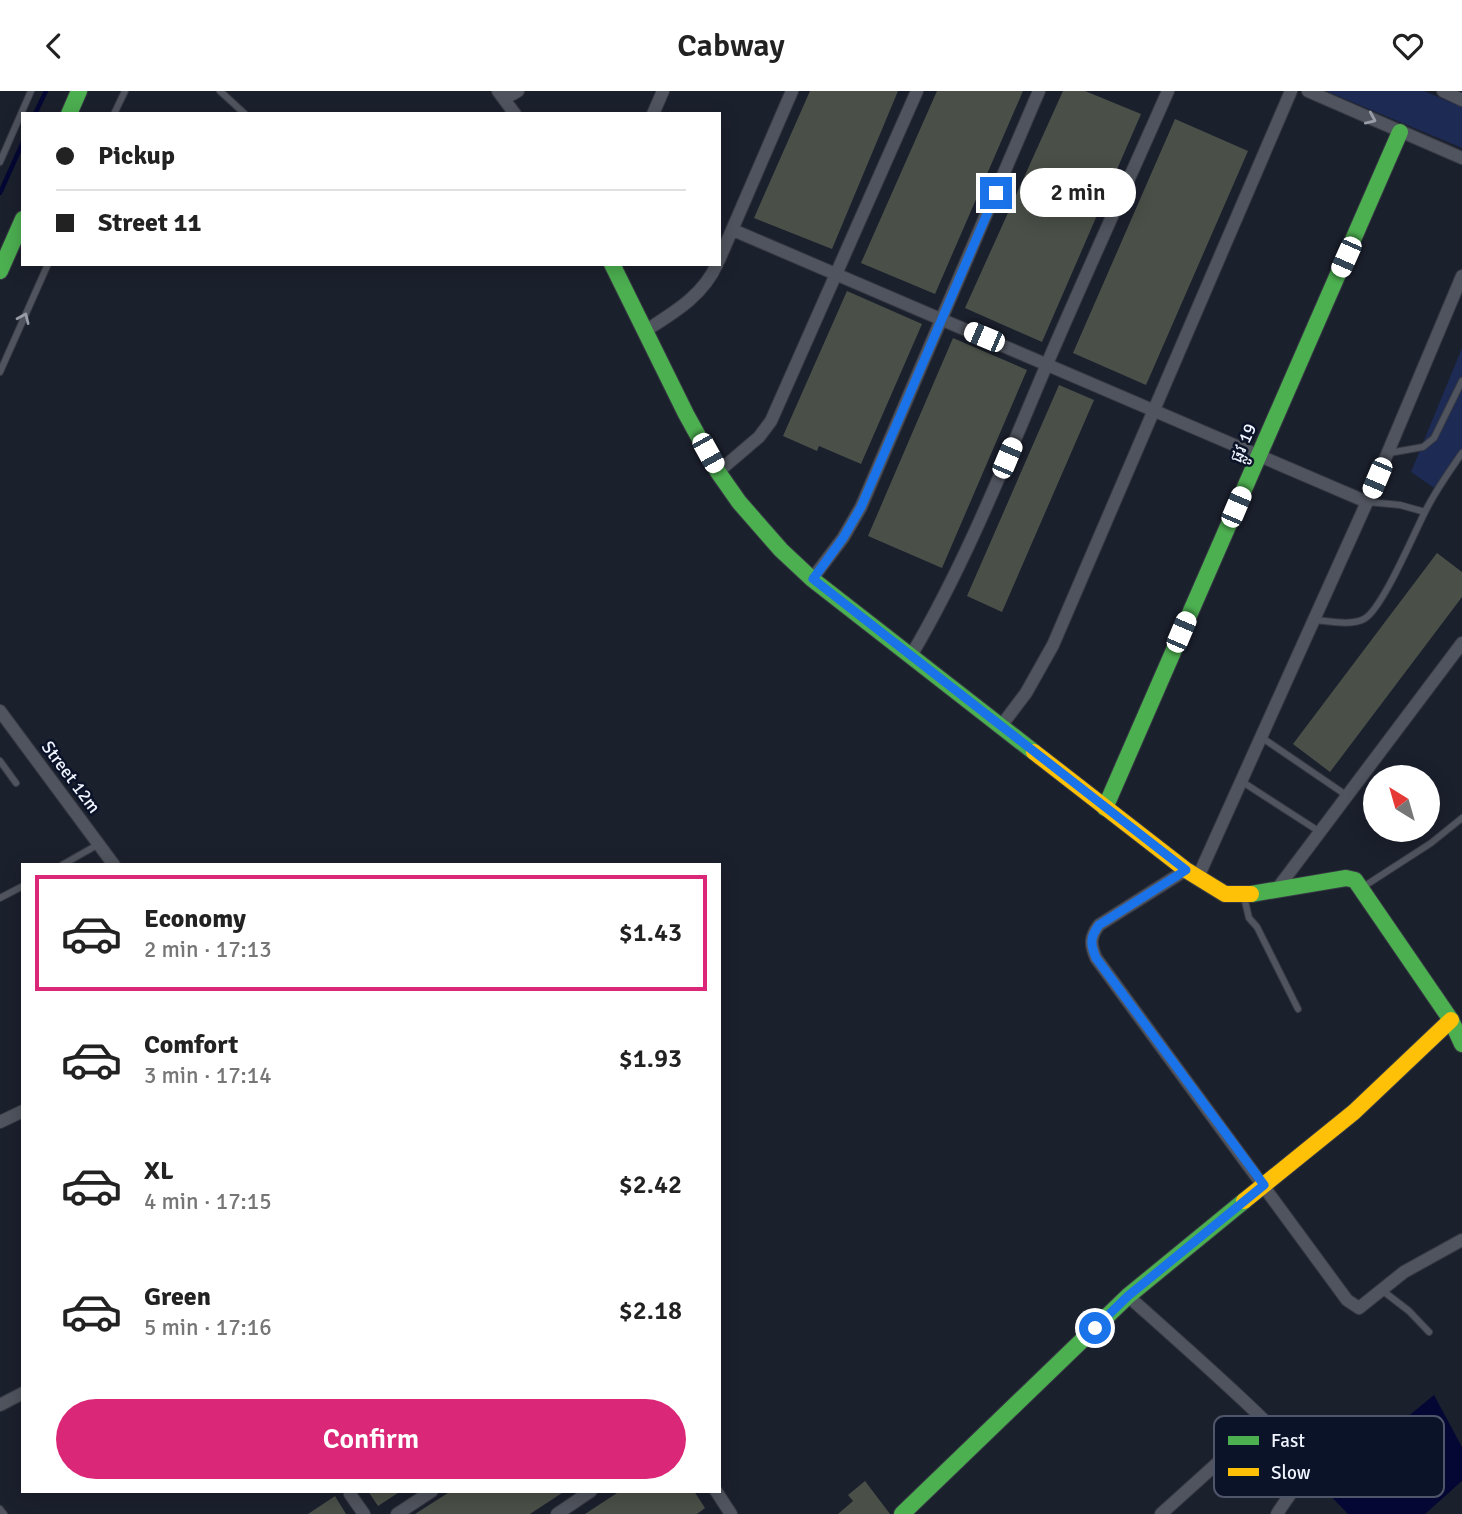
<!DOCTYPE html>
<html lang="en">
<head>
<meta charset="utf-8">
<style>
	body { margin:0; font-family:Signika,"Noto Sans Khmer",sans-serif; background:#f2f2f2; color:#222; height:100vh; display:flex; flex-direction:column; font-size:26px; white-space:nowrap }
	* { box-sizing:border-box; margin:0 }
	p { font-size:23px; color:#767676 }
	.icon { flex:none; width:38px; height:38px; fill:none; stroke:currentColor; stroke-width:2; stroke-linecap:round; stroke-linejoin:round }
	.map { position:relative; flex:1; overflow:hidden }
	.side { position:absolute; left:21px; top:772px; width:700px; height:630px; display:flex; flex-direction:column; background:#fff; border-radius:0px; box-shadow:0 4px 18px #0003 }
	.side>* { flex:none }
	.hud { position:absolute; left:21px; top:21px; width:700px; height:154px; border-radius:0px; box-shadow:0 4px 18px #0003; display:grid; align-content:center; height:154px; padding:0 35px; background:#fff }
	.needle { width:46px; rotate:323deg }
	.fabs { position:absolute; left:1363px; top:674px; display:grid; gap:14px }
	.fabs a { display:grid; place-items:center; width:77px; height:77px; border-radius:50%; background:#fff; box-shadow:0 4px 18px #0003; font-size:35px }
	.end { position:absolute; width:32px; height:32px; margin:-16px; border:9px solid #1a73e8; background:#fff; box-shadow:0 0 0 4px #fff }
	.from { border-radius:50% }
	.bubble { position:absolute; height:49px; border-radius:24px; background:#fff; box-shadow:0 4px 18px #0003; font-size:23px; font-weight:600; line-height:49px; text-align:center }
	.car { position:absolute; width:21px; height:42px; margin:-21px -10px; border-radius:9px; box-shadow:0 0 5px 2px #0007; background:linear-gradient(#fff 24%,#345 0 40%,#fff 0 76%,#345 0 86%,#fff 0) }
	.hud b { display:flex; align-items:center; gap:24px; height:66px; font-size:26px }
	.hud b+b { border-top:2px solid #e0e0e0 }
	.hud i { width:18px; height:18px; background:#222 }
	ul { padding:12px 0 0; list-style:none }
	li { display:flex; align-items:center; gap:21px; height:116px; margin:0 14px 10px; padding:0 21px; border:4px solid transparent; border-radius:0px }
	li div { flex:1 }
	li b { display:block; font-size:26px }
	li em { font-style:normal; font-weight:600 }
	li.current { border-color:#db2777 }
	li>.icon { width:63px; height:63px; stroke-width:1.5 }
	.button { display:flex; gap:14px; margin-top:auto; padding:14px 35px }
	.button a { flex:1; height:80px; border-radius:42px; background:#db2777; color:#fff; font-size:28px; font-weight:600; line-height:80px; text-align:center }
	header { display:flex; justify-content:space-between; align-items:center; height:91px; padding:0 35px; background:#fff; font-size:32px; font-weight:600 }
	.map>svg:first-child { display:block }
	.green { fill:#1c2a54 }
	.water { fill:#040733 }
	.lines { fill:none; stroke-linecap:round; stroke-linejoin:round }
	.stream { stroke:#040733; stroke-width:4.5 }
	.building { fill:#4a5048 }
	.lane-casing { stroke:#363943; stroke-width:8 }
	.street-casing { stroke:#363943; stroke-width:14 }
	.fast-casing { stroke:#363943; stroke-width:18 }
	.slow-casing { stroke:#363943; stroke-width:18 }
	.lane { stroke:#50545e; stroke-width:6 }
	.street { stroke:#50545e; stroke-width:12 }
	.fast { stroke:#4caf50; stroke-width:16 }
	.slow { stroke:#ffc107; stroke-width:16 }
	.oneway { stroke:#989ca6 }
	.route { stroke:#1a73e8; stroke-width:9 }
	.labels { text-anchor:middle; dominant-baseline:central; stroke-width:5; stroke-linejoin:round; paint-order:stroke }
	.street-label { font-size:18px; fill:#f0f4fe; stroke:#0b1329 }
	.key { fill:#0b1329; stroke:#505669; stroke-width:2 }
	.key-label { font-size:19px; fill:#f0f4fe }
</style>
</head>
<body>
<header><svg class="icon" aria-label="back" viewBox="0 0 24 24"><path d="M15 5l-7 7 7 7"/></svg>Cabway<svg class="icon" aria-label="heart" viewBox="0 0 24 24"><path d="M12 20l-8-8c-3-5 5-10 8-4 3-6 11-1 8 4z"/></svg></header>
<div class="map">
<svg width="1462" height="1423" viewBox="0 0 1462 1423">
	<rect width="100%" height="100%" fill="#1b202d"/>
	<path class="green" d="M1326,0H1424L1462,16V57Z
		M1462,257V363L1437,399L1411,381Z"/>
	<path class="water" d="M1434,1304L1462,1356V1390L1425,1423H1348L1322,1396Z"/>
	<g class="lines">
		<path class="stream" d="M35,23L46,0
			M0,102L23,51"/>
	</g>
	<path class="building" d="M810,0H898L832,158L754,127Z
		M937,0H1023L935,203L861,172Z
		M1063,0H1085L1141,23L1042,251L965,217Z
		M1175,28L1248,60L1146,294L1073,262Z
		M847,200L922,233L861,373L819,355L817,360L783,345Z
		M953,247L1027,279L942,477L868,445Z
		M1059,294L1094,309L1002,521L967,505Z
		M1437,462L1462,481V506L1330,681L1293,653Z
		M865,1390L890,1423H838L853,1410L848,1404Z
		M368,1400H401L378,1415Z
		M451,1400H565L530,1423H415Z
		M620,1400H694L705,1417L697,1423H585Z
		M335,1405L346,1423H308Z"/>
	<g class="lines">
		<defs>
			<path id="lane" d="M220,0L245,23
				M114,23L125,0
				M0,71L31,0
				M0,281L48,173
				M1389,362L1423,356L1434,347L1462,290
				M1368,411L1400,414L1425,421
				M1315,529C1329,530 1351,535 1364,528C1382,519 1414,442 1425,421C1435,400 1449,381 1462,362
				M1261,646L1346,704
				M0,670L16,692
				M1241,690L1320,741
				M62,774L99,753
				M1363,796L1431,752L1462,727
				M1244,806L1249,827L1257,836L1298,918
				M0,807L23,795
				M1383,1200L1409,1220L1429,1241
				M0,1418L4,1423"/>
			<path id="street" d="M498,0L515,23
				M1308,0L1462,67
				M1443,0L1462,9
				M504,8L518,0
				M653,23L663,0
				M733,139L1367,411
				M719,169L792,0
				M645,240C673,222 703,205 717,173
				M718,381L759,346L771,330L917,0
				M812,488L843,447L861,416L1039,0
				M912,563C966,471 1005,372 1047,273C1086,182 1128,91 1168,0
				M0,620L114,774
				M1001,635L1026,602L1053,554L1291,0
				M1186,779L1099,834C1090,846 1090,853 1096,867L1347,1209L1359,1217L1404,1181L1462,1149
				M1198,786L1367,411L1462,185
				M1277,798L1462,552
				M0,1031L23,1020
				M1128,1205C1151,1226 1298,1354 1301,1371C1304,1388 1286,1408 1277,1423
				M0,1314L23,1302
				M716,1400L731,1423
				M350,1403L364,1423
				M397,1423L432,1400
				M557,1423L591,1400
				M1161,1423L1264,1330"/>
			<path id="fast" d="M69,23L79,0
				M612,173L686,323L718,381L739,411L781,459L812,488L1034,661
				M0,180L23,128
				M1105,717L1400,41
				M1251,803L1346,787L1355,789L1451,929L1462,953
				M902,1423L1128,1205L1244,1110"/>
			<path id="slow" d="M1034,661L1186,779L1225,803H1251
				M1244,1110L1354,1021L1451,929"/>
		</defs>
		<use href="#lane" class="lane-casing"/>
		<use href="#street" class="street-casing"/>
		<use href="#fast" class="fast-casing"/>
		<use href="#slow" class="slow-casing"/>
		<use href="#lane" class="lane"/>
		<use href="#street" class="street"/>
		<use href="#fast" class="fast"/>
		<use href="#slow" class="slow"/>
	</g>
	<defs><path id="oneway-chevron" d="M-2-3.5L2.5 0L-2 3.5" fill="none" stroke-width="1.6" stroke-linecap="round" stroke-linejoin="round" transform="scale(1.75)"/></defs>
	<g class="oneway">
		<use href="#oneway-chevron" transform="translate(1371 28) rotate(24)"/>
		<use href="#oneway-chevron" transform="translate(24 227) rotate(-66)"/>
	</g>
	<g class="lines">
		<path class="route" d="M996,102L861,416L843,447L813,488L1186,779L1099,834C1090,846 1090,853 1096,867L1264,1094L1128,1205L1095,1237"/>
	</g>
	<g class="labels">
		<g class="street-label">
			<text transform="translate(1243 352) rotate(-66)">ផ្លូវ 19</text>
			<text transform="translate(71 686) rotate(53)">Street 12m</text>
		</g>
	</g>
	<rect x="1214" y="1325" width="230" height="81" rx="10" class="key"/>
	<rect x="1228" y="1345" width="31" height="9" fill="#4caf50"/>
	<rect x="1228" y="1377" width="31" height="8" fill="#ffc107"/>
	<g class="key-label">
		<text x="1271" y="1356">Fast</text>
		<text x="1271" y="1388">Slow</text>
	</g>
</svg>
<div class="fabs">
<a><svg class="needle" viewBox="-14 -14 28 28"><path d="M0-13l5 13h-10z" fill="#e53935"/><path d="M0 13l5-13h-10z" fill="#767676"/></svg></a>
</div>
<i class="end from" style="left:1095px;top:1237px"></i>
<i class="end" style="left:996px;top:102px"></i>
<div class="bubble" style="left:1020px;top:77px;width:116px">2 min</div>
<i class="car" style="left:1346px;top:166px;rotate:204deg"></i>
<i class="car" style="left:984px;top:246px;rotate:293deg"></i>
<i class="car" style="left:708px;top:362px;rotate:151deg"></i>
<i class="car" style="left:1007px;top:367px;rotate:23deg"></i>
<i class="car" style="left:1377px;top:387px;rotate:203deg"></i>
<i class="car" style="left:1236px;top:416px;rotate:23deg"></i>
<i class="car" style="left:1181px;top:541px;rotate:23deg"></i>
<div class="hud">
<b><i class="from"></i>Pickup</b>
<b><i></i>Street 11</b>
</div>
<section class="side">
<ul>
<li class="current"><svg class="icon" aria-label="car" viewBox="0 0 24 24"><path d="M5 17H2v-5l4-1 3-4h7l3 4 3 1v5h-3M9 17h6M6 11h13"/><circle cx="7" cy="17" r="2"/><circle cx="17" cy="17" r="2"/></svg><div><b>Economy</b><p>2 min · 17:13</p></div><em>$1.43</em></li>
<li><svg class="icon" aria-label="car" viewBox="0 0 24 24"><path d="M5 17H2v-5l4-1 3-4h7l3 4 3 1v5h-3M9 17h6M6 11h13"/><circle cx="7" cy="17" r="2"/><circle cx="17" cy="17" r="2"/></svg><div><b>Comfort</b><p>3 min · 17:14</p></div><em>$1.93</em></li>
<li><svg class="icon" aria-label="car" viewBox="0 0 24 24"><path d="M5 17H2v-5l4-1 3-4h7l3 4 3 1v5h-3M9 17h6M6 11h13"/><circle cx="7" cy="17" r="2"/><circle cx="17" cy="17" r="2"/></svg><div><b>XL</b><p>4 min · 17:15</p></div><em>$2.42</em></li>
<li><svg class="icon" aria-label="car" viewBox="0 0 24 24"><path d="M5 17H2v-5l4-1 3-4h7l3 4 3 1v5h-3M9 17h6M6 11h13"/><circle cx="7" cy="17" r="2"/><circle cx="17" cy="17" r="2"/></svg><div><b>Green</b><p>5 min · 17:16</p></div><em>$2.18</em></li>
</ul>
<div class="button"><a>Confirm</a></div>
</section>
</div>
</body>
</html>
